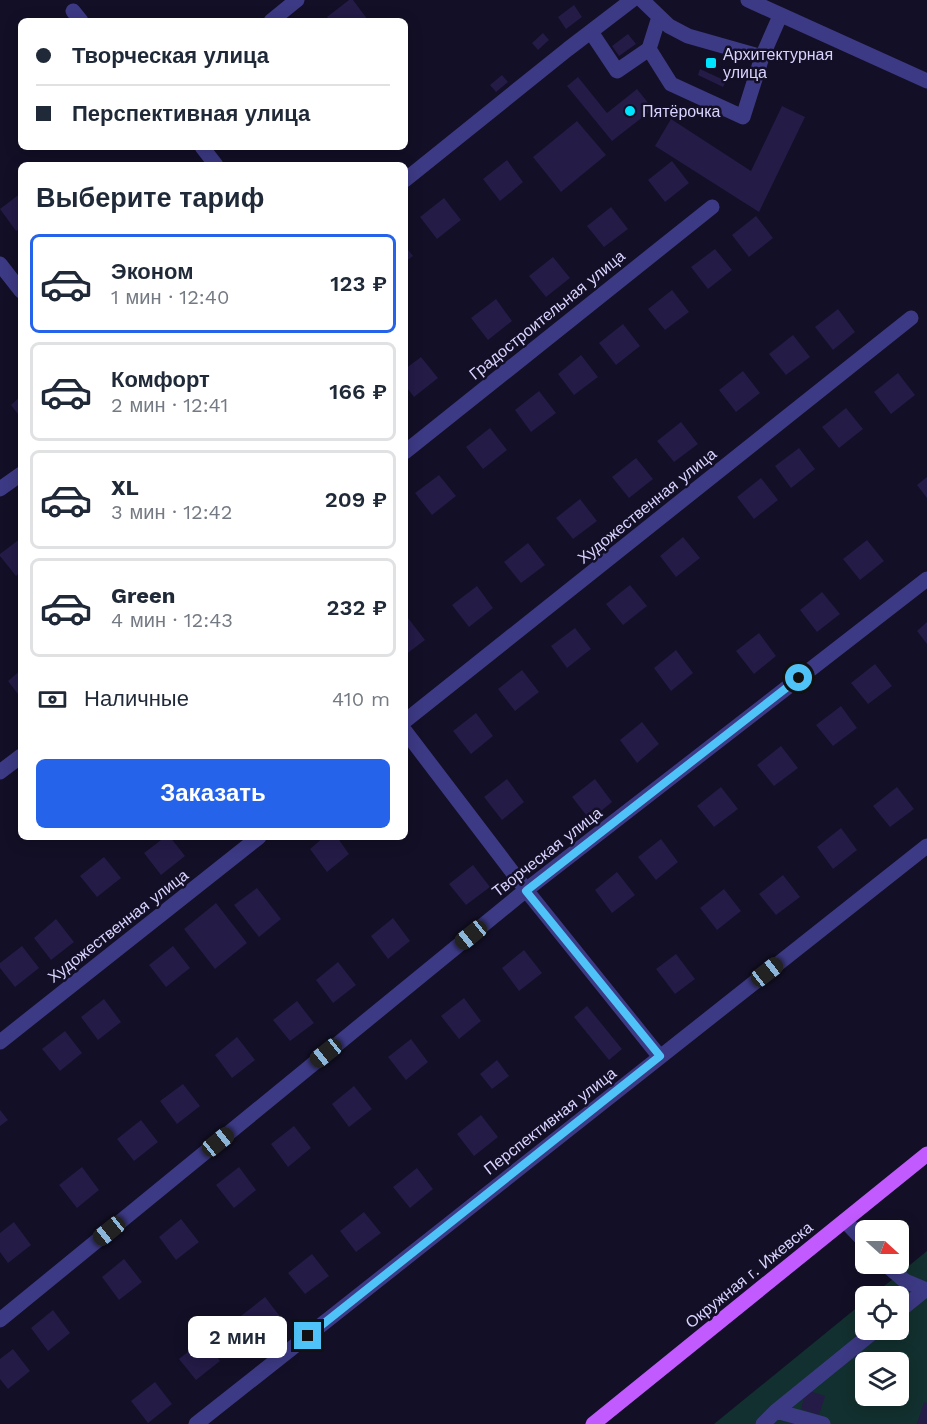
<!DOCTYPE html>
<html lang="ru">
<head>
<meta charset="utf-8">
<style>
	body { margin:0; font-family:"Work Sans",sans-serif; background:#f6f6f7; color:#1f2937; height:100vh; display:flex; flex-direction:column; font-size:22px; white-space:nowrap }
	* { box-sizing:border-box; margin:0 }
	p { font-size:20px; color:#747a83 }
	.icon { flex:none; width:33px; height:33px; fill:none; stroke:currentColor; stroke-width:2; stroke-linecap:round; stroke-linejoin:round }
	.map { position:relative; flex:1; overflow:hidden }
	.details { position:absolute; left:18px; top:162px; width:390px; height:678px; display:flex; flex-direction:column; background:#fff; border-radius:9px; box-shadow:0 3px 15px #0003 }
	.details>* { flex:none }
	.top-card { position:absolute; left:18px; top:18px; width:390px; height:132px; border-radius:9px; box-shadow:0 3px 15px #0003; display:grid; align-content:center; height:132px; padding:0 18px; background:#fff }
	.needle { width:39px; rotate:111deg }
	.tools { position:absolute; left:855px; top:1220px; display:grid; gap:12px }
	.tools a { display:grid; place-items:center; width:54px; height:54px; border-radius:9px; background:#fff; box-shadow:0 3px 15px #0003; font-size:30px }
	.end { position:absolute; width:27px; height:27px; margin:-14px; border:8px solid #4fc3f7; background:#111; box-shadow:0 0 0 3px #111 }
	.from { border-radius:50% }
	.bubble { position:absolute; height:42px; border-radius:9px; background:#fff; box-shadow:0 3px 15px #0003; font-size:20px; font-weight:600; line-height:42px; text-align:center }
	.car { position:absolute; width:18px; height:36px; margin:-18px -9px; border-radius:8px; box-shadow:0 0 4px 2px #0007; background:linear-gradient(#222 24%,#8ab4d8 0 40%,#222 0 76%,#8ab4d8 0 86%,#222 0) }
	.top-card b { display:flex; align-items:center; gap:21px; height:57px; font-size:22px }
	.top-card b+b { border-top:2px solid #e0e1e3 }
	.top-card i { width:15px; height:15px; background:#1f2937 }
	ul { padding:0; list-style:none }
	li { display:flex; align-items:center; gap:18px; height:99px; margin:0 12px 9px; padding:0 6px; border:3px solid #e0e1e3; border-radius:9px }
	li div { flex:1 }
	li b { display:block; font-size:22px }
	li em { font-style:normal; font-weight:600 }
	li.selected { border-color:#2563eb }
	li>.icon { width:54px; height:54px; stroke-width:1.5 }
	h2 { padding:0 18px; font-size:27px; line-height:72px }
	.pay { display:flex; align-items:center; gap:15px; height:66px; padding:0 18px; font-size:22px }
	.pay p { margin-inline-start:auto }
	.action { display:flex; gap:12px; margin-top:auto; padding:12px 18px }
	.action a { flex:1; height:69px; border-radius:9px; background:#2563eb; color:#fff; font-size:24px; font-weight:600; line-height:69px; text-align:center }
	.map>svg:first-child { display:block }
	.green { fill:#12302f; fill-rule:evenodd }
	.building { fill:#241b47 }
	.lines { fill:none; stroke-linecap:round; stroke-linejoin:round }
	.minor { stroke:#3d3a85; stroke-width:15 }
	.major { stroke:#c25bff; stroke-width:15 }
	.route { stroke:#4fc3f7; stroke-width:8 }
	.poi-dot { fill:#00e5ff; stroke:#130f26; stroke-width:2 }
	.labels { text-anchor:middle; dominant-baseline:central; stroke-width:5; stroke-linejoin:round; paint-order:stroke }
	.poi-label { font-size:16px; fill:#d9d4ff; stroke:#130f26; text-anchor:start }
	.street-label { font-size:16px; fill:#d9d4ff; stroke:#130f26 }
</style>
</head>
<body>
<div class="map">
<svg width="927" height="1424" viewBox="0 0 927 1424">
	<rect width="100%" height="100%" fill="#130f26"/>
	<path class="green" d="M927,1251V1424H714L865,1301L866,1329H898V1296H872ZM866,1362H898V1395H866Z"/>
	<path class="building" d="M349,0H353L368,20L367,21H331L327,17Z
		M574,5L582,17L566,29L558,17Z
		M543,33L549,40L538,50L532,43Z
		M628,34L636,44L619,56L612,46Z
		M700,69L726,81L723,87L698,75Z
		M502,75L508,82L496,92L490,85Z
		M578,77L607,113L637,89L653,109L612,141L567,86Z
		M782,106L805,117L759,212L655,146L671,119L751,171Z
		M577,121L606,155L561,192L533,157Z
		M507,160L523,182L500,201L483,179Z
		M672,161L689,183L665,202L648,180Z
		M21,193V228L16,231L0,209Z
		M444,198L461,220L437,239L420,217Z
		M611,207L628,229L604,247L587,226Z
		M756,216L773,238L749,257L732,235Z
		M405,246L413,256L405,262Z
		M715,249L732,270L708,289L691,267Z
		M553,257L570,278L546,297L529,276Z
		M672,290L689,312L665,330L648,309Z
		M496,299L512,321L488,340L471,318Z
		M838,309L855,332L833,350L815,327Z
		M623,324L640,346L616,365L599,343Z
		M793,335L810,357L786,375L769,354Z
		M581,355L598,377L574,395L558,374Z
		M421,357L438,378L414,397L405,385V369Z
		M743,371L760,393L736,412L719,390Z
		M898,373L915,395L891,414L874,392Z
		M539,391L556,413L531,432L515,410Z
		M21,396V418L11,405Z
		M846,408L863,429L839,448L822,427Z
		M681,422L698,444L674,462L657,441Z
		M490,428L507,450L483,469L466,447Z
		M799,448L815,469L791,488L775,466Z
		M636,458L653,479L629,498L612,477Z
		M439,475L456,496L432,515L415,493Z
		M927,477V498L917,485Z
		M761,478L778,500L754,519L737,497Z
		M580,499L597,521L573,539L556,518Z
		M683,537L700,558L676,577L660,556Z
		M21,538V572L16,576L0,556V554Z
		M867,540L884,561L860,580L843,559Z
		M528,543L545,565L521,583L504,562Z
		M630,585L647,606L623,625L606,604Z
		M477,586L493,608L469,627L452,605Z
		M822,592L840,614L817,632L800,610Z
		M408,618L425,640L405,655V621Z
		M927,622V644L917,631Z
		M575,628L591,649L567,668L551,646Z
		M759,633L776,656L754,674L736,651Z
		M676,650L693,673L671,691L654,668Z
		M875,664L892,686L868,704L851,683Z
		M21,670V698L8,681Z
		M522,670L539,692L515,711L498,689Z
		M841,706L857,728L833,746L816,725Z
		M476,713L493,736L471,754L453,731Z
		M642,722L659,744L637,763L620,740Z
		M781,746L798,768L774,786L757,765Z
		M507,779L524,802L502,820L484,797Z
		M595,779L612,802L590,820L572,797Z
		M721,787L738,809L714,827L697,806Z
		M897,787L914,809L890,827L873,806Z
		M841,828L857,850L833,869L817,847Z
		M165,837H170L185,856L161,875L144,853Z
		M324,837H337L349,854L327,872L310,849Z
		M661,839L678,862L656,880L638,857Z
		M104,857L121,878L97,897L80,876Z
		M473,865L490,887L466,905L449,884Z
		M617,872L635,895L612,913L595,890Z
		M783,875L800,897L776,915L759,894Z
		M257,888L281,919L259,937L234,905Z
		M724,889L741,911L717,930L700,908Z
		M216,903L247,943L215,969L184,929Z
		M393,918L410,941L388,959L371,936Z
		M56,919L74,942L51,960L34,938Z
		M22,946L39,968L15,987L0,968V963Z
		M173,946L190,968L166,987L149,965Z
		M524,950L542,973L519,991L502,968Z
		M676,954L695,979L675,994L656,969Z
		M338,962L356,985L333,1003L316,980Z
		M464,998L481,1021L459,1039L441,1016Z
		M104,999L121,1022L98,1040L81,1017Z
		M297,1001L314,1023L290,1041L273,1020Z
		M587,1006L622,1049L609,1060L574,1017Z
		M65,1031L82,1053L60,1071L42,1049Z
		M237,1037L255,1060L232,1078L215,1055Z
		M411,1039L428,1062L406,1080L388,1057Z
		M497,1060L509,1076L492,1089L480,1074Z
		M183,1084L200,1106L177,1124L160,1101Z
		M354,1086L372,1109L349,1127L332,1104Z
		M0,1110L8,1120L0,1126Z
		M481,1115L498,1137L474,1156L457,1134Z
		M141,1120L158,1142L134,1161L117,1139Z
		M294,1126L311,1148L288,1167L271,1144Z
		M82,1167L99,1190L77,1208L59,1185Z
		M239,1167L256,1190L234,1208L216,1185Z
		M417,1168L433,1189L410,1208L393,1187Z
		M364,1212L381,1233L356,1252L340,1231Z
		M181,1219L199,1242L176,1260L159,1237Z
		M14,1222L31,1245L8,1263L0,1252V1233Z
		M312,1254L329,1276L305,1294L288,1273Z
		M124,1259L142,1282L119,1300L102,1277Z
		M265,1297L282,1319L258,1338L241,1316Z
		M53,1310L70,1333L48,1351L31,1328Z
		M203,1340L220,1361L196,1380L179,1359Z
		M13,1349L30,1371L8,1389L0,1379V1359Z
		M155,1382L172,1404L148,1423L131,1401Z
		M806,1390L825,1396L819,1415L801,1409Z
		M924,1402L927,1403V1424H917Z"/>
	<g class="lines">
		<path class="minor" d="M642,0L669,26L688,36L762,57L780,16
			M748,0L927,81
			M73,11L81,21
			M271,21L297,0
			M591,32L617,71L649,49L671,84L743,117L762,57
			M649,49L659,17
			M202,147L216,165
			M405,180L568,49L632,0
			M0,264L21,291
			M405,452L712,207
			M0,489L21,474
			M405,721L911,318
			M405,731L526,890L660,1057
			M0,772L21,756
			M0,1042L259,837
			M845,1221L866,1243
			M884,1263L905,1281L927,1290
			M898,1312L925,1290
			M0,1320L526,890L927,579
			M776,1411L823,1424
			M196,1424L927,846
			M763,1424L776,1411L877,1329"/>
		<path class="major" d="M593,1424L927,1154"/>
	</g>
	<g class="lines">
		<path class="route" d="M308,1336L660,1056L526,891L799,678"/>
	</g>
	<g class="poi-dot">
		<rect x="705" y="57" width="12" height="12" rx="3"/>
		<circle cx="630" cy="111" r="6"/>
	</g>
	<g class="labels">
		<g class="poi-label">
			<text x="723" y="54">Архитектурная<tspan x="723" dy="18">улица</tspan></text>
			<text x="642" y="111">Пятёрочка</text>
		</g>
		<g class="street-label">
			<text transform="translate(547 315) rotate(-39)">Градостроительная улица</text>
			<text transform="translate(647 506) rotate(-39)">Художественная улица</text>
			<text transform="translate(547 852) rotate(-38)">Творческая улица</text>
			<text transform="translate(118 926) rotate(-38)">Художественная улица</text>
			<text transform="translate(550 1121) rotate(-38)">Перспективная улица</text>
			<text transform="translate(749 1275) rotate(-39)">Окружная г. Ижевска</text>
		</g>
	</g>
</svg>
<div class="tools">
<a><svg class="needle" viewBox="-14 -14 28 28"><path d="M0-13l5 13h-10z" fill="#e53935"/><path d="M0 13l5-13h-10z" fill="#747a83"/></svg></a>
<a><svg class="icon" aria-label="locate" viewBox="0 0 24 24"><circle cx="12" cy="12" r="6"/><path d="M12 2v4M12 18v4M2 12h4M18 12h4"/></svg></a>
<a><svg class="icon" aria-label="layers" viewBox="0 0 24 24"><path d="M12 4l9 5-9 5-9-5zM3 14l9 5 9-5"/></svg></a>
</div>
<i class="end from" style="left:799px;top:678px"></i>
<i class="end" style="left:308px;top:1336px"></i>
<div class="bubble" style="left:188px;top:1316px;width:99px">2 мин</div>
<i class="car" style="left:471px;top:935px;rotate:231deg"></i>
<i class="car" style="left:767px;top:972px;rotate:52deg"></i>
<i class="car" style="left:326px;top:1053px;rotate:231deg"></i>
<i class="car" style="left:218px;top:1142px;rotate:51deg"></i>
<i class="car" style="left:109px;top:1231px;rotate:231deg"></i>
<div class="top-card">
<b><i class="from"></i>Творческая улица</b>
<b><i></i>Перспективная улица</b>
</div>
<section class="details">
<h2>Выберите тариф</h2>
<ul>
<li class="selected"><svg class="icon" aria-label="car" viewBox="0 0 24 24"><path d="M5 17H2v-5l4-1 3-4h7l3 4 3 1v5h-3M9 17h6M6 11h13"/><circle cx="7" cy="17" r="2"/><circle cx="17" cy="17" r="2"/></svg><div><b>Эконом</b><p>1 мин · 12:40</p></div><em>123 ₽</em></li>
<li><svg class="icon" aria-label="car" viewBox="0 0 24 24"><path d="M5 17H2v-5l4-1 3-4h7l3 4 3 1v5h-3M9 17h6M6 11h13"/><circle cx="7" cy="17" r="2"/><circle cx="17" cy="17" r="2"/></svg><div><b>Комфорт</b><p>2 мин · 12:41</p></div><em>166 ₽</em></li>
<li><svg class="icon" aria-label="car" viewBox="0 0 24 24"><path d="M5 17H2v-5l4-1 3-4h7l3 4 3 1v5h-3M9 17h6M6 11h13"/><circle cx="7" cy="17" r="2"/><circle cx="17" cy="17" r="2"/></svg><div><b>XL</b><p>3 мин · 12:42</p></div><em>209 ₽</em></li>
<li><svg class="icon" aria-label="car" viewBox="0 0 24 24"><path d="M5 17H2v-5l4-1 3-4h7l3 4 3 1v5h-3M9 17h6M6 11h13"/><circle cx="7" cy="17" r="2"/><circle cx="17" cy="17" r="2"/></svg><div><b>Green</b><p>4 мин · 12:43</p></div><em>232 ₽</em></li>
</ul>
<div class="pay"><svg class="icon" aria-label="cash" viewBox="0 0 24 24"><path d="M3 7h18v10H3z"/><circle cx="12" cy="12" r="2"/></svg>Наличные<p>410 m</p></div>
<div class="action"><a>Заказать</a></div>
</section>
</div>
</body>
</html>
